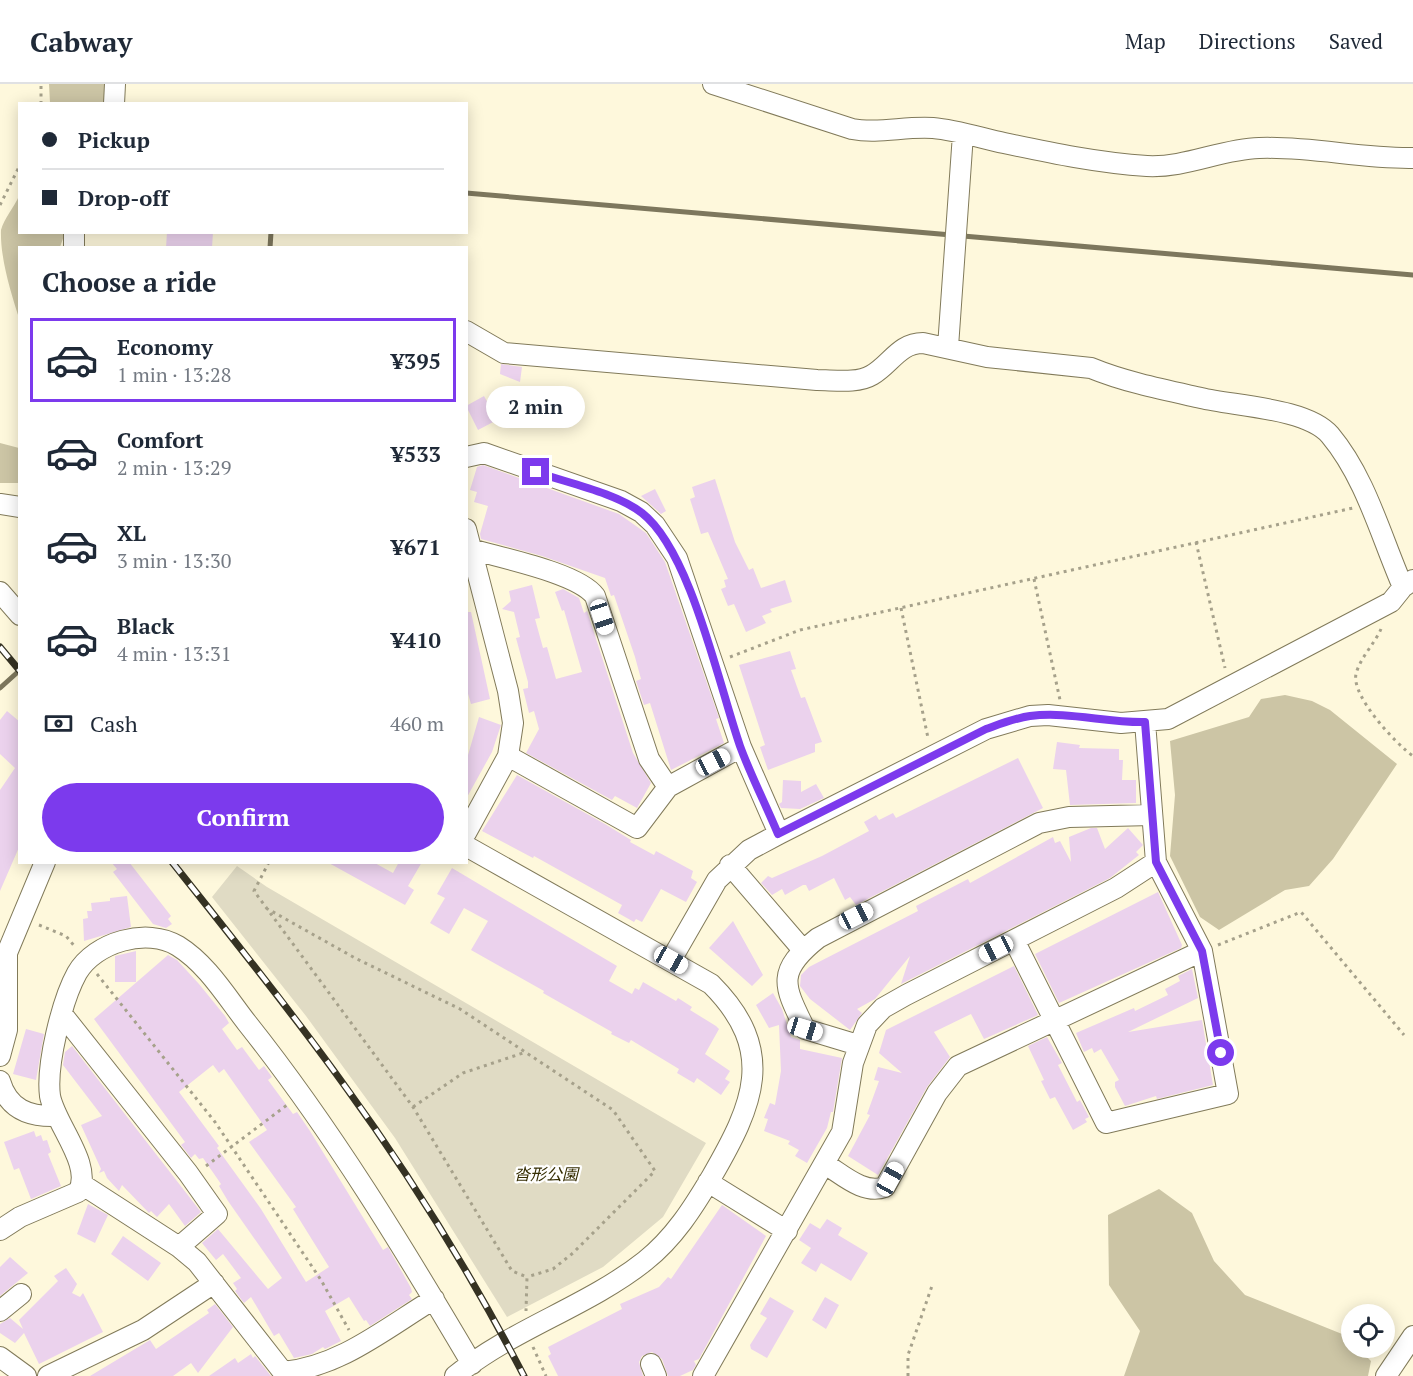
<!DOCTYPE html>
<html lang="en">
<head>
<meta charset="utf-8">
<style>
	body { margin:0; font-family:"PT Serif","Noto Sans JP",serif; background:#f2f2f3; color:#1f2937; height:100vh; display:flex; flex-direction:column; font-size:22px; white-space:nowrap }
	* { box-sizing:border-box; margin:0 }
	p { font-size:20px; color:#747a83 }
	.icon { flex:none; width:33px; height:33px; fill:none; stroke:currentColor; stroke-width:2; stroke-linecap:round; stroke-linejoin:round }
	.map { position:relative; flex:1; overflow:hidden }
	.sheet { position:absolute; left:18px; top:162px; width:450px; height:618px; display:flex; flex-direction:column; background:#fff; border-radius:0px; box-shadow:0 3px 15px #0003 }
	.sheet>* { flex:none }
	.guide { position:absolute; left:18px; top:18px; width:450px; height:132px; border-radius:0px; box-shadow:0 3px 15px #0003; display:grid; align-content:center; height:132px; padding:0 24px; background:#fff }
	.tools { position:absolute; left:1341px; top:1220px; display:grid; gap:12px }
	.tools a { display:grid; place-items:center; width:54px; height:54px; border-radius:50%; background:#fff; box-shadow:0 3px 15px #0003; font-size:30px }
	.end { position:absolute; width:27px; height:27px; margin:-14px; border:8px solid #7c3aed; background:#fff; box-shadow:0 0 0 3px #fff }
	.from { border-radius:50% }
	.bubble { position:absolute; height:42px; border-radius:21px; background:#fff; box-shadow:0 3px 15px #0003; font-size:20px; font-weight:600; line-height:42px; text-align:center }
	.car { position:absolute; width:18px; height:36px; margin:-18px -9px; border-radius:8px; box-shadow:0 0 4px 2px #0007; background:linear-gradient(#fff 24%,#345 0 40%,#fff 0 76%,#345 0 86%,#fff 0) }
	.guide b { display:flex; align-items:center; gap:21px; height:57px; font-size:22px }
	.guide b+b { border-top:2px solid #e0e1e3 }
	.guide i { width:15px; height:15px; background:#1f2937 }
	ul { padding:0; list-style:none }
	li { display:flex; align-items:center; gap:18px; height:84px; margin:0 12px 9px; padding:0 12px; border:3px solid transparent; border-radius:0px }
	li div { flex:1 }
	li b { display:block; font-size:22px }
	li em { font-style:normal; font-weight:600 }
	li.selected { border-color:#7c3aed }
	li>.icon { width:54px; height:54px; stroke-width:1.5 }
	h2 { padding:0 24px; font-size:27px; line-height:72px }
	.pay { display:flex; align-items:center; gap:15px; height:66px; padding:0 24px; font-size:22px }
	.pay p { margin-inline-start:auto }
	.primary-button { display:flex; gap:12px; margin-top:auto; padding:12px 24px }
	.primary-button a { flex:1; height:69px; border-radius:36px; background:#7c3aed; color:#fff; font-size:24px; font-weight:600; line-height:69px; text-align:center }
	header { display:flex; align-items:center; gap:36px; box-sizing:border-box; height:84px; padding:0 30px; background:#fff; border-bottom:2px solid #e0e1e3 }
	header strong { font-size:28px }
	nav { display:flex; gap:33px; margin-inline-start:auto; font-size:21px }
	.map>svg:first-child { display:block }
	.green { fill:#e0dbc4 }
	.forest { fill:#ccc5a5 }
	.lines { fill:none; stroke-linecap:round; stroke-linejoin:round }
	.stream { stroke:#7d775d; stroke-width:5 }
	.building { fill:#ebd2ed; fill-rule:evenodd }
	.minor-casing { stroke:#817a5a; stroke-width:22 }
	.path { stroke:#a6a18b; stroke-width:3; stroke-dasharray:3 4.5; stroke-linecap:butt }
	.minor { stroke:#fff; stroke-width:20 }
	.rail-casing { stroke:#353223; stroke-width:7 }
	.rail { stroke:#fff; stroke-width:4.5; stroke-dasharray:14; stroke-linecap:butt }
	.route { stroke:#7c3aed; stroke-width:8 }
	.labels { text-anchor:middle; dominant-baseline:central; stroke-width:4.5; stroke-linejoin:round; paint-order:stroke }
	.park-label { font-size:16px; font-style:italic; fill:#352d02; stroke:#fff }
</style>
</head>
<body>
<header>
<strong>Cabway</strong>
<nav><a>Map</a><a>Directions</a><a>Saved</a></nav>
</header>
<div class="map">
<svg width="1413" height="1292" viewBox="0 0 1413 1292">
	<rect width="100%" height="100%" fill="#fef8dc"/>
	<path class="green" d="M237,782L267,803L706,1059L663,1133L603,1183L507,1233L395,1054L306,932L212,813Z"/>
	<path class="forest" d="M49,0H112L108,20L50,19Z
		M19,112L20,148L65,149L60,163L20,164L19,234C11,209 0,174 1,146C4,135 14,123 19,112Z
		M0,359L19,364V399H0Z
		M1285,611L1312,617L1330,626L1397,680L1333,775L1309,802L1285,806L1219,846L1200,833L1170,772L1175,711L1170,657L1249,633L1261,615Z
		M1159,1105L1192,1129L1214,1177L1245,1211L1347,1252L1351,1257L1352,1263H1357L1371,1277L1368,1292H1124L1140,1247L1109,1201L1108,1131Z"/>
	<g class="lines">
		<path class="stream" d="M466,109L1413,191
			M270,164L271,148
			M0,604L20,586"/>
	</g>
	<path class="building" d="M167,148H213L212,164H166Z
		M501,280L522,283L520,298L500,290Z
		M484,312L497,336L478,346L466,322Z
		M483,381L619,430L646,449L665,478L719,634L716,635L724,659L671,686L650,619L644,621L636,597L641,595L635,573L614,511L611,512L605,494L542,472L481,455L480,450L488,422L474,418L477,408L470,406L477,383Z
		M715,395L735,458L749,486L753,484L761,504L785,496L792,518L770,525L772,528L762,532L766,539L746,548L734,520L728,522L721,505L726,503L724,496L728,495L708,448L701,450L690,415L695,413L692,403Z
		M655,405L666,427L661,430L641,412Z
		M532,501L540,534L535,535L543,564L547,563L556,595L582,588L564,526L562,527L555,508L563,505L579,514L584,529L587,527L633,669L651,699L637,724L615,712L612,716L526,669L539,645L534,627L529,629L523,605L528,604V598L516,554L520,553L514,528L502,525L511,517L509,507Z
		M466,528H471L490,615L471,620L466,603Z
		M790,567L796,585L791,586L801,614L805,613L822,658L815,660V668L768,686L760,663L765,661L739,581Z
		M7,627L20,638V761L0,807V706L15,684L0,670V636Z
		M479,633L501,641L492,668L466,715V678Z
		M1057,658L1080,661L1079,664L1119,665V676H1123L1122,696H1136V719L1070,721L1066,686L1053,685Z
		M1018,674L1043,724L856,821L850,813L845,816L834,794L809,807L806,801H803L785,811L782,805L772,811L761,799L768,792L772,794L822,772L869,747L864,738L876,731L879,736L893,729L896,734Z
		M517,691L605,740L631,756L630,758L654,771L656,767L693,787L691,794L697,798L686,818L661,805L642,838L636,835L634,838L618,829L622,821L534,772L533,774L482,747Z
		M783,696L801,697V708L816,700L824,714L800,725L781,724L779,720L782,718Z
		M1091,744H1097L1105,765L1128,744L1143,761L1136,768L1139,771L1110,794L901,900L910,872L875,915L857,925L862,929L850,946L810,915L800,902L801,891L809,883L918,827L916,822L968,795L970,799L1053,753L1055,759L1060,757L1071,778L1069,753Z
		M111,778H129L171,832L168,835L172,840L166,844L153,840L113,788L117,785Z
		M327,778H373L393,789L399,778H422L408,802L414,806L405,821Z
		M452,784L617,882L609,897L632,910L635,904L639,906L643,898L676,917L678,914L692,923L690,926L716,942L719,945L705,970L730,987L725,995L730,998L721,1011L697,994L694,999L677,989L679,985L631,956L629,959L611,950L612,948L543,909L544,907L471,866L488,837L464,824L449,850L430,839L445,814L437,810Z
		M1158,808L1182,861L1181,864L1059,919L1035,870Z
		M127,812L131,843L84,857L83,835L88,834L87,827H92L91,819L110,817V814Z
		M733,837L763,891L752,902L709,864Z
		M136,867V898H115V872Z
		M168,871L177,876L199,900L225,932L229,939L222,945L237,966L242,963L259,986L264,982L272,993L268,996L293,1030L297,1028L310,1047L383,1166L388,1163L411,1204L412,1208L409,1211L412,1215L370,1242L366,1236L364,1237L349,1213L325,1227L341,1257L325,1265L323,1263L312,1270L294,1274L279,1249L274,1252L251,1213L244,1219L235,1207L237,1205L233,1199L241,1194L223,1170L216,1176L202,1159L218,1145L268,1205L282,1194L228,1117L219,1102L221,1100L203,1074L199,1075L195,1070L191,1074L181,1061L185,1058L94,935ZM213,981L219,989L224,985L267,1046L249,1058L296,1123L293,1125L329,1183L306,1198L261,1125L217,1064L219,1062L179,1008Z
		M1014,882L1038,931L984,955L971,930L934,948L950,973L927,1003L878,1091L848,1072L870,1031L867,1030L879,997L874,996L878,983L902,989L879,969L886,946Z
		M1192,885L1198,914L1128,948L1202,936L1213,1001L1157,1015L1156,1012L1125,1022L1115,1003V998L1119,996L1101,965L1094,969L1092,964L1084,968L1076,949L1134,924L1135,927L1168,911L1165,905L1180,897L1178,892Z
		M773,909L782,925L791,953L800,956V965L842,974L833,1028H831L827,1044L807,1079L795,1072L799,1066L788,1060L790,1057L764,1047L768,1035L764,1034L770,1019L775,1021L781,987L779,941L769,944L756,921Z
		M26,945L44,950L36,996L13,990Z
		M1047,953L1062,979L1058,981L1077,1018L1080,1016L1089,1033L1085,1035L1087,1038L1073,1046L1055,1013L1050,1015L1041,997L1044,996L1028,962Z
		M72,962L201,1128L185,1142L169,1120L157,1133L151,1127L149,1129L122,1101L119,1107L107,1094L104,1087L99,1089L101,1085L81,1041L102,1032L63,981L65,968Z
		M34,1047L36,1053L41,1051L43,1057L47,1056L51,1068L48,1070L61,1102L31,1115L19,1084L14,1086L4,1058Z
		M88,1120L108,1131L95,1159L77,1150Z
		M722,1121L766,1152L699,1275L694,1277L696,1281L693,1286L680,1292H668L662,1275L652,1268L642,1272L639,1278L643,1292H558L548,1272L551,1270L548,1263L622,1225L620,1220L659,1203L668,1193L671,1195Z
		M827,1135L842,1144L838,1151L868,1169L851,1197L821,1179L816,1188L801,1179L811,1164L799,1156L810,1139L820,1145Z
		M123,1152L161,1179L148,1197L111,1170Z
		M10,1173L28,1189L0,1212V1183Z
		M66,1184L77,1200L72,1209L80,1213L83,1209L103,1248L39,1280L24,1249L15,1259L0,1249V1240L10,1234L23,1245L19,1236L58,1197L54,1192Z
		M770,1213L794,1227L767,1274L751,1265L750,1261L767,1234L760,1230Z
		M825,1213L839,1221L826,1245L812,1236Z
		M215,1220L233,1243L198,1289L191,1279L173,1292H90L150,1256L156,1265L209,1229L207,1226Z
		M251,1270L253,1274L255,1272L271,1292H209L235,1274L238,1279Z"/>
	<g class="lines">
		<defs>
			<path id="minor" d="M713,0L852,45C879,50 905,42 933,44C956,46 981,54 1004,59C1051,69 1099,79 1147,82C1186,84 1221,65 1259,64C1311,62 1361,75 1413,74
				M114,20L115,0
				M74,164V148
				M466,247L504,269L817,296C834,296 857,300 872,291C891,280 899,259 923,259L987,273L1091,284C1125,298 1165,306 1201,314C1234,322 1307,324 1330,351C1366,394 1381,453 1403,503
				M948,263L963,50
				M466,373L484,369L621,417L641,428L655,441L677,474L741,663L779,750
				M0,420L20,423
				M466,445L508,607L513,639L508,672L466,749
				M471,465C501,474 578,489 595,512L649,675L668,703
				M0,508L20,531
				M508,672L637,744L668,703L741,663
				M730,781L803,866
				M1014,856L1106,1039L1228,1010L1202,867L1156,778L1145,638
				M671,876L717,796L749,766L779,750L986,645L1030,632L1048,631L1121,639L1168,635L1391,518L1403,503L1413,496
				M62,930L188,1089L217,1130L179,1163
				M858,961L805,945C784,902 775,888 818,854L1039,739L1069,733L1152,731
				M0,972L7,946V869L45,778
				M0,997C8,1025 29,1033 56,1032
				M825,1080C843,1091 864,1111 885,1103L937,1009L958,982L1202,867
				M708,1098L787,1147
				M83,1101L179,1163L197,1178L283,1288C340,1283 386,1244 434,1215
				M0,1146L20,1133L78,1108C94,1082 55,1040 50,1012C46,981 62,916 77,889C95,858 147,843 178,862C207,880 226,912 247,939C332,1046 403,1163 472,1280
				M0,1227L21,1210
				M0,1273L26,1292
				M651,1280L656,1292
				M48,1292L143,1246L214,1199
				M455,1292C512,1245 587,1223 645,1177C674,1154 693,1124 712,1092C753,1021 778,967 711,900L466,762
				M703,1292L842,1048L853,979L867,941L883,924L906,911L1116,804L1156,778
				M1386,1292L1413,1252"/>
		</defs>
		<use href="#minor" class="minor-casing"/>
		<path class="path" d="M41,20V0
			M0,121L20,81
			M1196,458L1225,584
			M1034,495L1060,616
			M901,524L928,654
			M1381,545C1375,559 1360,574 1356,590C1351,612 1396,660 1413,672
			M730,573L800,546L1353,424
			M269,778L254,807L413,1023L512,1187L527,1193L526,1227
			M266,824L355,874L460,925L613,1026L655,1087L573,1169L553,1185L527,1193
			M39,841L66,852L76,864
			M1218,861L1301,828L1404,951
			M97,890L215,1038L321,1196L349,1246
			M413,1023L463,989L526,968
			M206,1082L287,1021
			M533,1263L546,1292
			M908,1292V1271L933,1199"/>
		<use href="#minor" class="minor"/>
		<defs>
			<path id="rail" d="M0,563L20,587
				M172,778C230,851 288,923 342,998C410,1091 471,1190 524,1292"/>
		</defs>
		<use href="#rail" class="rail-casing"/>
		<use href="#rail" class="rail"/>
	</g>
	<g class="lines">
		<path class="route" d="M536,388C568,399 616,409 642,429C691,467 719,602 740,662C751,692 766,721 778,750L986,645C1000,640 1015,634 1030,632C1068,627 1107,639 1145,638L1156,778L1202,867L1221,969"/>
	</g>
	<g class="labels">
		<g class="park-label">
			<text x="546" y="1090">沓形公園</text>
		</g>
	</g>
</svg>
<div class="tools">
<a><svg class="icon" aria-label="locate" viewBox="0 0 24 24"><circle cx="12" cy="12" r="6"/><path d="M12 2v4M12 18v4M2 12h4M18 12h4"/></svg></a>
</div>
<i class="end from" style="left:1221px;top:969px"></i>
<i class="end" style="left:536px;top:388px"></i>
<div class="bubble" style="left:486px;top:302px;width:99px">2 min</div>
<i class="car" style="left:602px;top:533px;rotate:162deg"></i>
<i class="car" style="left:713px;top:678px;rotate:62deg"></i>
<i class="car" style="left:856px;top:832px;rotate:63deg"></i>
<i class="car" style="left:996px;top:865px;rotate:243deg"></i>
<i class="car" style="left:671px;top:876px;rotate:119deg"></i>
<i class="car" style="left:805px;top:945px;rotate:107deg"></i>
<i class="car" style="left:890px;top:1095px;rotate:29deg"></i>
<div class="guide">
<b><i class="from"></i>Pickup</b>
<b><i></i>Drop-off</b>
</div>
<section class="sheet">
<h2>Choose a ride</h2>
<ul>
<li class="selected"><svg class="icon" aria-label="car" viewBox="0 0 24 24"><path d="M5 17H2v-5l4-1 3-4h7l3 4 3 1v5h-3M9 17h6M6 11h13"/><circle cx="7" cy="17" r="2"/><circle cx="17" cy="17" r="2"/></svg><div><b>Economy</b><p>1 min · 13:28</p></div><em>¥395</em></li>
<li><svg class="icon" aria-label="car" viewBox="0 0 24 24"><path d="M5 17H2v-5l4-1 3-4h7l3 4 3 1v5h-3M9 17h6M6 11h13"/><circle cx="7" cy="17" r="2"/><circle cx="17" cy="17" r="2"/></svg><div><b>Comfort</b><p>2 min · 13:29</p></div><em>¥533</em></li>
<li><svg class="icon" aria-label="car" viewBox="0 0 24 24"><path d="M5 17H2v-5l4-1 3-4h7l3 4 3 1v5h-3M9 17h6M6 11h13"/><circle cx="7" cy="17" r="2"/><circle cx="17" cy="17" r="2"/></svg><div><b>XL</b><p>3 min · 13:30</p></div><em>¥671</em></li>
<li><svg class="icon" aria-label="car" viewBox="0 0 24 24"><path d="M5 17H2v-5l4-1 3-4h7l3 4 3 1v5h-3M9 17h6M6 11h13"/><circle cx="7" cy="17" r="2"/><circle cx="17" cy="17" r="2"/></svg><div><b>Black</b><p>4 min · 13:31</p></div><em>¥410</em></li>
</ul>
<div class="pay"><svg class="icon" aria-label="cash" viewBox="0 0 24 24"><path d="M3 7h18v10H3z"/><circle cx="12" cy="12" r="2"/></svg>Cash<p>460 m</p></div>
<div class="primary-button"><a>Confirm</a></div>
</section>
</div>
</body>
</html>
